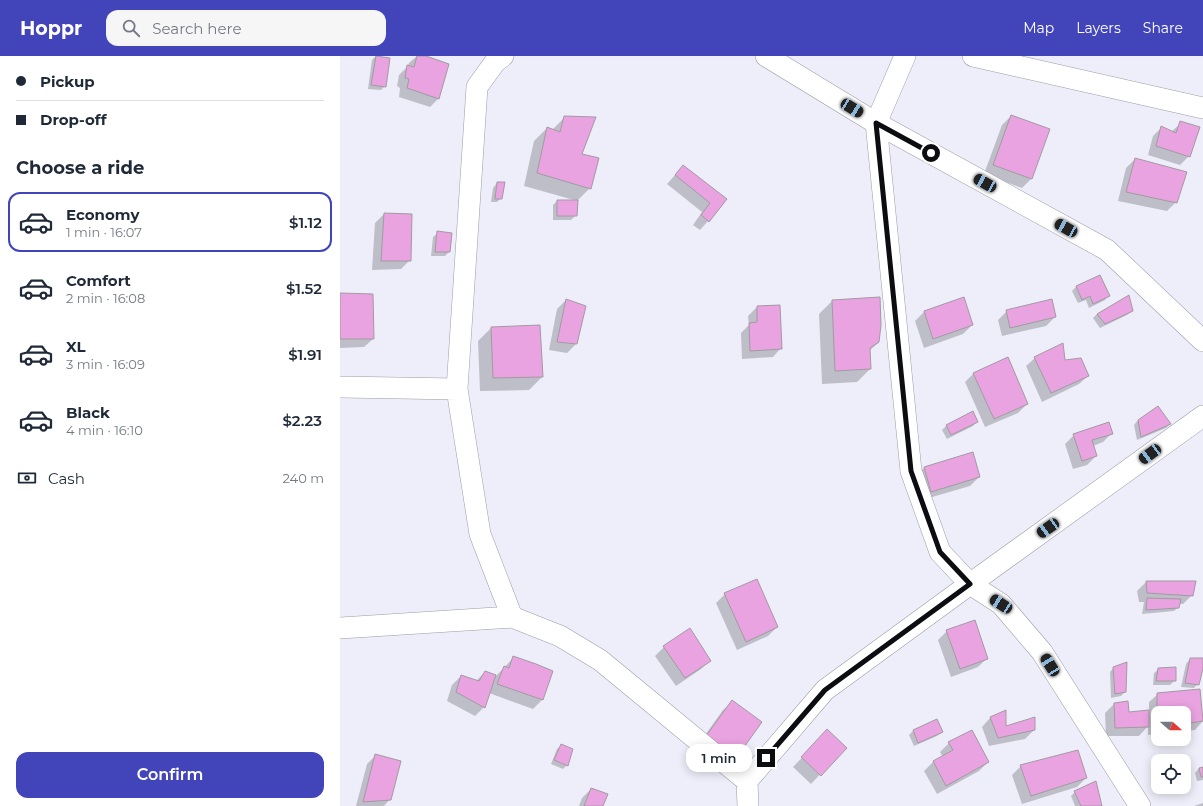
<!DOCTYPE html>
<html lang="en">
<head>
<meta charset="utf-8">
<style>
	body { margin:0; font-family:Montserrat,sans-serif; background:#f6f6f7; color:#1f2937; height:100vh; display:flex; flex-direction:column; font-size:15px; white-space:nowrap }
	* { box-sizing:border-box; margin:0 }
	p { font-size:13px; color:#747a83 }
	.icon { flex:none; width:22px; height:22px; fill:none; stroke:currentColor; stroke-width:2; stroke-linecap:round; stroke-linejoin:round }
	.map { position:relative; flex:1; overflow:hidden }
	.drawer { display:flex; flex-direction:column; background:#fff; width:340px }
	.drawer>* { flex:none }
	.top-card { display:grid; align-content:center; height:88px; padding:0 16px; background:#fff }
	.needle { width:26px; rotate:111deg }
	.controls { position:absolute; left:811px; top:650px; display:grid; gap:8px }
	.controls a { display:grid; place-items:center; width:40px; height:40px; border-radius:8px; background:#fff; box-shadow:0 2px 10px #0003; font-size:20px }
	.end { position:absolute; width:18px; height:18px; margin:-9px; border:5px solid #0c0d10; background:#fff; box-shadow:0 0 0 2px #fff }
	.from { border-radius:50% }
	.bubble { position:absolute; height:28px; border-radius:12px; background:#fff; box-shadow:0 2px 10px #0003; font-size:13px; font-weight:600; line-height:28px; text-align:center }
	.car { position:absolute; width:12px; height:24px; margin:-12px -6px; border-radius:5px; box-shadow:0 0 3px 1px #0007; background:linear-gradient(#222 24%,#8ab4d8 0 40%,#222 0 76%,#8ab4d8 0 86%,#222 0) }
	.top-card b { display:flex; align-items:center; gap:14px; height:38px; font-size:15px }
	.top-card b+b { border-top:1px solid #e0e1e3 }
	.top-card i { width:10px; height:10px; background:#1f2937 }
	ul { padding:0; list-style:none }
	li { display:flex; align-items:center; gap:12px; height:60px; margin:0 8px 6px; padding:0 8px; border:2px solid transparent; border-radius:12px }
	li div { flex:1 }
	li b { display:block; font-size:15px }
	li em { font-style:normal; font-weight:600 }
	li.current { border-color:#4245ba }
	li>.icon { width:36px; height:36px; stroke-width:1.5 }
	h2 { padding:0 16px; font-size:18px; line-height:48px }
	.pay { display:flex; align-items:center; gap:10px; height:44px; padding:0 16px; font-size:15px }
	.pay p { margin-inline-start:auto }
	.cta { display:flex; gap:8px; margin-top:auto; padding:8px 16px }
	.cta a { flex:1; height:46px; border-radius:12px; background:#4245ba; color:#fff; font-size:16px; font-weight:600; line-height:46px; text-align:center }
	header { display:flex; align-items:center; gap:24px; box-sizing:border-box; height:56px; padding:0 20px; background:#4245ba; color:#fff }
	header strong { font-size:19px }
	nav { display:flex; gap:22px; margin-inline-start:auto; font-size:14px }
	.search { width:280px; height:36px; background:#f6f6f7; display:flex; align-items:center; gap:10px; box-sizing:border-box; padding:0 14px; border-radius:12px; color:#747a83; font-size:15px }
	main { display:flex; flex:1; min-height:0 }
	.map>svg:first-child { display:block }
	.shadow { fill:#0003 }
	.building { fill:#eaa3e1; stroke:#a29aa1 }
	.lines { fill:none; stroke-linecap:round; stroke-linejoin:round }
	.street-casing { stroke:#9b9ca6; stroke-width:22 }
	.street { stroke:#fff; stroke-width:21 }
	.route { stroke:#0c0d10; stroke-width:5 }
</style>
</head>
<body>
<header>
<strong>Hoppr</strong>
<div class="search"><svg class="icon" aria-label="search" viewBox="0 0 24 24"><circle cx="10" cy="10" r="6"/><path d="M15 15l6 6"/></svg>Search here</div>
<nav><a>Map</a><a>Layers</a><a>Share</a></nav>
</header>
<main>
<section class="drawer">
<div class="top-card">
<b><i class="from"></i>Pickup</b>
<b><i></i>Drop-off</b>
</div>
<h2>Choose a ride</h2>
<ul>
<li class="current"><svg class="icon" aria-label="car" viewBox="0 0 24 24"><path d="M5 17H2v-5l4-1 3-4h7l3 4 3 1v5h-3M9 17h6M6 11h13"/><circle cx="7" cy="17" r="2"/><circle cx="17" cy="17" r="2"/></svg><div><b>Economy</b><p>1 min · 16:07</p></div><em>$1.12</em></li>
<li><svg class="icon" aria-label="car" viewBox="0 0 24 24"><path d="M5 17H2v-5l4-1 3-4h7l3 4 3 1v5h-3M9 17h6M6 11h13"/><circle cx="7" cy="17" r="2"/><circle cx="17" cy="17" r="2"/></svg><div><b>Comfort</b><p>2 min · 16:08</p></div><em>$1.52</em></li>
<li><svg class="icon" aria-label="car" viewBox="0 0 24 24"><path d="M5 17H2v-5l4-1 3-4h7l3 4 3 1v5h-3M9 17h6M6 11h13"/><circle cx="7" cy="17" r="2"/><circle cx="17" cy="17" r="2"/></svg><div><b>XL</b><p>3 min · 16:09</p></div><em>$1.91</em></li>
<li><svg class="icon" aria-label="car" viewBox="0 0 24 24"><path d="M5 17H2v-5l4-1 3-4h7l3 4 3 1v5h-3M9 17h6M6 11h13"/><circle cx="7" cy="17" r="2"/><circle cx="17" cy="17" r="2"/></svg><div><b>Black</b><p>4 min · 16:10</p></div><em>$2.23</em></li>
</ul>
<div class="pay"><svg class="icon" aria-label="cash" viewBox="0 0 24 24"><path d="M3 7h18v10H3z"/><circle cx="12" cy="12" r="2"/></svg>Cash<p>240 m</p></div>
<div class="cta"><a>Confirm</a></div>
</section>
<div class="map">
<svg width="863" height="750" viewBox="0 0 863 750">
	<rect width="100%" height="100%" fill="#edeef9"/>
	<path class="shadow" d="M36,0L45,30L41,34L28,33L32,4Z
		M77,0H83L98,43L90,51L59,41L60,32L57,30L59,19L68,10L69,7Z
		M671,60L691,123L682,132L644,118L662,69Z
		M225,61L241,99L250,132L237,145L236,159L231,164H213V149L217,145L234,144L184,130L194,85L207,72L212,74Z
		M841,67L849,100L840,109L808,99L813,80L821,72L831,76Z
		M795,103L836,146L827,155L778,145L786,112Z
		M343,110L385,144L368,165L360,174L353,169L362,156L327,128Z
		M157,127L161,142L157,146H151L153,132Z
		M44,158L70,204L61,213L32,214L35,167Z
		M98,177L109,196L105,200H91L93,181Z
		M760,220L769,239L765,244L749,252L746,244L738,247L732,235L736,231Z
		M0,239L33,283L24,291L0,292Z
		M788,241L792,255L787,259L760,272L753,262L757,258Z
		M623,243L632,269L623,278L584,292L575,265L584,256Z
		M226,244L236,288L227,297L209,294L217,253Z
		M492,245L539,286L529,295L530,313L517,326L482,328L479,258Z
		M439,250L441,292L433,301L402,303L401,277L409,269L408,260L417,251Z
		M667,255L715,261L706,270L662,280L658,264Z
		M199,270L202,321L189,334L140,335L138,285L151,272Z
		M695,302L724,305L748,320L739,328L702,346L686,310Z
		M634,317L687,348L678,357L645,371L625,326Z
		M798,364L830,368L826,372L797,384L794,369Z
		M637,365L633,370L607,383L602,374L606,370Z
		M772,377L763,386L753,390L756,400L747,409L733,413L725,388L734,379Z
		M584,412L639,421L630,430L582,444L575,420Z
		M806,526L852,539L843,548H839V551L834,555L802,558L804,546H799L797,535Z
		M385,538L437,571L428,580L397,594L376,547Z
		M607,575L647,602L638,611L611,621L598,584Z
		M324,591L370,604L361,613L336,630L315,600Z
		M174,601L212,616L202,644L193,653L149,637L144,651L135,660L107,645L112,629L121,620L136,625L145,616L156,620Z
		M850,603H863L858,628L854,632L841,631L846,608Z
		M774,611L785,636L781,640L771,642L770,616Z
		M819,613L835,624L830,629H813L814,617Z
		M859,634L863,665L855,674L844,675V657H818V678L808,679V670L799,680H766L765,657L774,648L787,646L789,657L809,655V646L818,638Z
		M392,646L421,666L396,701L387,710L358,689L383,654Z
		M650,662L665,671L694,674L685,683L649,690L642,671Z
		M597,665L602,676L597,680L574,690L569,679L573,675Z
		M479,684L505,692L471,728L453,711Z
		M609,687L648,706L639,715L597,738L584,715L593,706L603,701L600,696Z
		M222,689L227,709L223,713L211,708L217,693Z
		M35,700L50,743L44,750H16L27,708Z
		M681,710L746,722L737,731L682,748L672,719Z
		M859,712H863V724L857,725L855,717Z
		M251,733L262,750H239L242,742Z
		M735,736L761,750H735L731,740Z
		M863,747V750H854Z"/>
	<path class="building" d="M36,0L50,2L46,31L31,29Z
		M77,0H86L109,8L99,43L67,32L69,23L65,22L67,9L74,11Z
		M671,59L710,73L692,123L653,109Z
		M224,60L256,61L242,98L259,102L251,133L197,117L207,71L220,76Z
		M840,65L860,71L850,101L816,90L821,70L836,77Z
		M795,102L847,116L837,147L786,136Z
		M343,109L387,143L369,166L361,159L370,147L335,119Z
		M157,126H165L162,143H155Z
		M217,144H238L237,160H217Z
		M44,157L72,158L71,205H41Z
		M97,175L112,177L110,196H95Z
		M760,219L770,240L753,248L750,240L742,244L736,230Z
		M0,237L33,238L34,283H0Z
		M789,239L793,255L765,268L757,258Z
		M540,241L541,269L539,286L530,292L531,313L495,315L492,244Z
		M624,241L633,269L593,283L584,255Z
		M226,243L246,250L237,288L217,286Z
		M712,243L716,261L670,272L666,254Z
		M440,249L442,293L410,295L409,267L417,266V250Z
		M200,269L203,321L153,322L151,271Z
		M723,287L725,304L741,302L749,320L711,337L694,301Z
		M668,301L688,348L654,363L633,317Z
		M818,350L831,368L801,381L798,364Z
		M633,355L638,366L611,379L606,369Z
		M769,366L773,378L752,384L757,400L742,405L733,378Z
		M633,396L640,421L591,436L584,411Z
		M417,523L438,571L406,586L384,537Z
		M806,525H856L853,540L807,537Z
		M807,542L841,543L839,552L806,554Z
		M635,564L648,603L620,613L606,574Z
		M350,572L371,605L345,622L323,590Z
		M173,600L196,608L213,615L203,644L157,628L164,610L169,612Z
		M850,602H863V612L859,629L845,627Z
		M787,606L786,636L775,638L773,611Z
		M836,611V625H816L818,612Z
		M145,615L156,619L145,652L116,636L121,619L139,625Z
		M860,633L863,665L844,668V657H818V671H817V637Z
		M392,644L422,666L397,701L366,680Z
		M788,645L789,656L809,654V671L775,672L774,647Z
		M666,654V670L695,661V674L658,682L650,661Z
		M597,663L603,676L578,687L573,674Z
		M487,673L507,692L481,720L461,701Z
		M632,674L649,706L606,730L593,705L613,694L608,686Z
		M221,688L233,693L228,710L214,704Z
		M738,694L747,722L691,740L680,709Z
		M35,698L61,705L51,744L23,746Z
		M863,711V721H861L859,712Z
		M756,725L762,750H741L734,735Z
		M251,732L268,738L263,750H244Z"/>
	<g class="lines">
		<defs>
			<path id="street" d="M163,0L155,6L137,31L117,333L140,478L172,561
				M426,0L536,67L767,194L863,285
				M565,0L536,67L571,415L600,496L630,528L661,548L702,596L800,750
				M633,0L863,52
				M0,331L117,333
				M0,572L172,561L220,580L260,604L407,725
				M408,750L407,725L485,634L630,528L863,360"/>
		</defs>
		<use href="#street" class="street-casing"/>
		<use href="#street" class="street"/>
	</g>
	<g class="lines">
		<path class="route" d="M426,702L485,634L630,528L600,496L571,415L536,67L591,97"/>
	</g>
</svg>
<div class="controls">
<a><svg class="needle" viewBox="-14 -14 28 28"><path d="M0-13l5 13h-10z" fill="#e53935"/><path d="M0 13l5-13h-10z" fill="#747a83"/></svg></a>
<a><svg class="icon" aria-label="locate" viewBox="0 0 24 24"><circle cx="12" cy="12" r="6"/><path d="M12 2v4M12 18v4M2 12h4M18 12h4"/></svg></a>
</div>
<i class="end from" style="left:591px;top:97px"></i>
<i class="end" style="left:426px;top:702px"></i>
<div class="bubble" style="left:346px;top:688px;width:66px">1 min</div>
<i class="car" style="left:512px;top:52px;rotate:121deg"></i>
<i class="car" style="left:645px;top:127px;rotate:299deg"></i>
<i class="car" style="left:726px;top:172px;rotate:299deg"></i>
<i class="car" style="left:810px;top:398px;rotate:234deg"></i>
<i class="car" style="left:708px;top:472px;rotate:235deg"></i>
<i class="car" style="left:661px;top:548px;rotate:303deg"></i>
<i class="car" style="left:710px;top:609px;rotate:328deg"></i>
</div>
</main>
</body>
</html>
